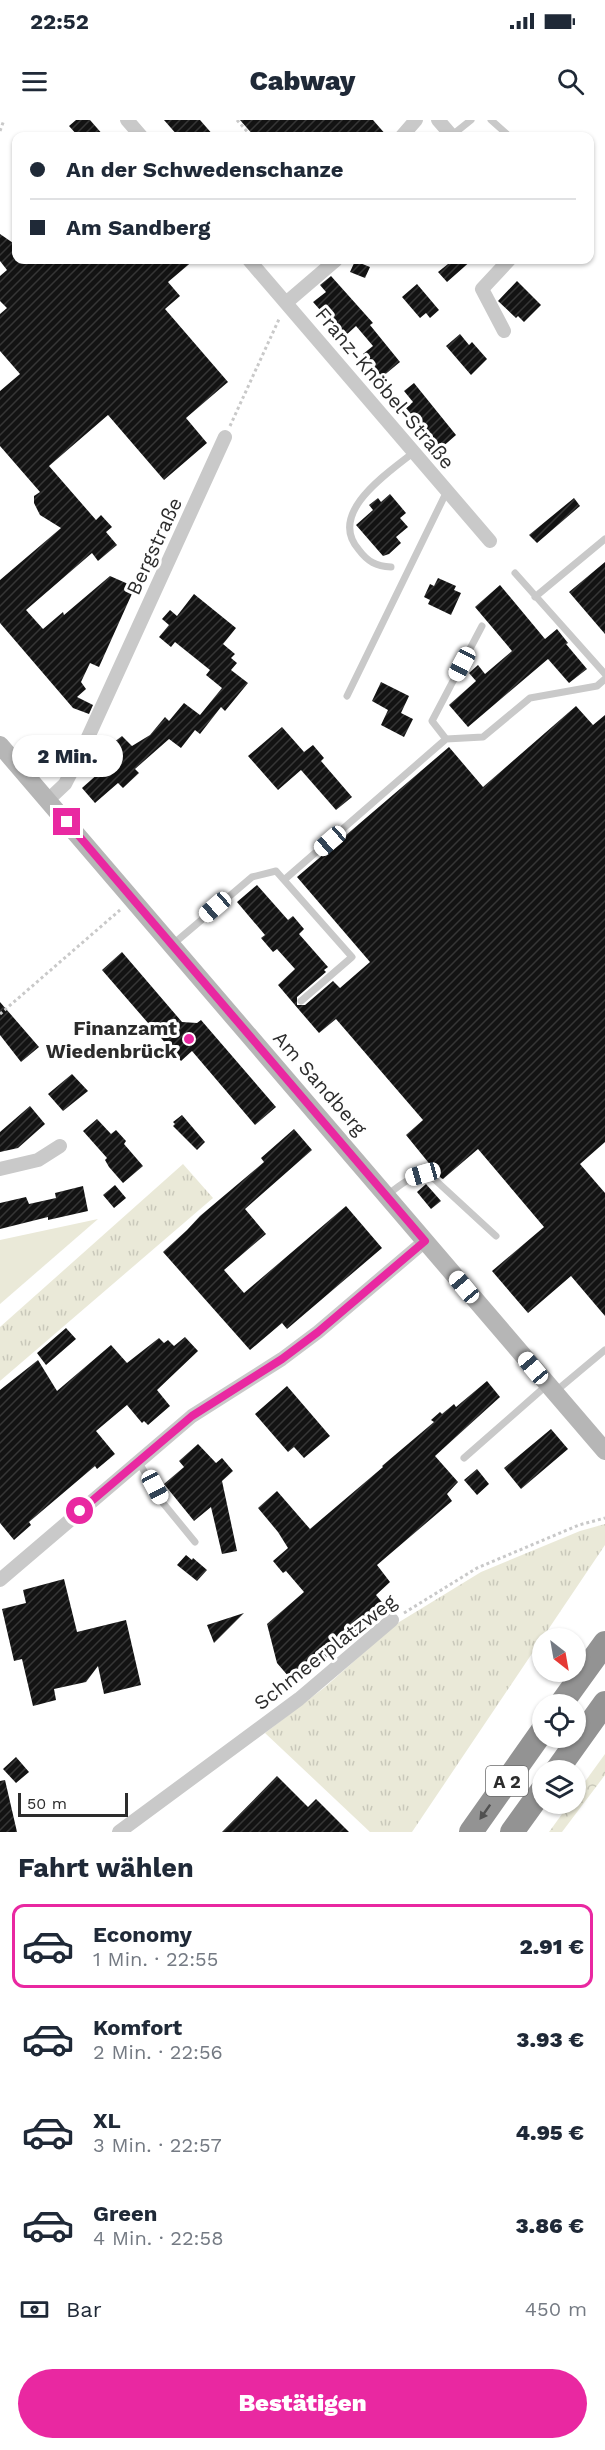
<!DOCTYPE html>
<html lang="de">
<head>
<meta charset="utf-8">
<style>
	body { margin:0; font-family:"Work Sans",sans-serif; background:#f2f2f3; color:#1f2937; height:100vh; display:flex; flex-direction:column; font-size:22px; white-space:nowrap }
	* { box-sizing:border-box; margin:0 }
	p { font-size:20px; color:#747a83 }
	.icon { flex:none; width:33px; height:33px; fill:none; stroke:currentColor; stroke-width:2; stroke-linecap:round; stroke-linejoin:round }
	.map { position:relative; height:1712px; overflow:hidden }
	.side { display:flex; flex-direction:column; background:#fff; flex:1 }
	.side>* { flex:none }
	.banner { position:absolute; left:12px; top:12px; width:582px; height:132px; border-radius:12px; box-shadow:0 2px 4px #0004; display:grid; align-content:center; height:132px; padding:0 18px; background:#fff }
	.needle { width:39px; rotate:149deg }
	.buttons { position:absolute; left:532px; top:1508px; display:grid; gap:12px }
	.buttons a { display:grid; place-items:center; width:54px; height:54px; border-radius:50%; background:#fff; box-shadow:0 2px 4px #0004; font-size:30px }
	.scale { position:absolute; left:18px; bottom:15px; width:110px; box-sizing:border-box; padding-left:6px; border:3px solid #2c2c2c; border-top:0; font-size:16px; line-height:21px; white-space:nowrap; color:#2c2c2c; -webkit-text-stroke:4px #fff; paint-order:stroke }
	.end { position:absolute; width:27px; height:27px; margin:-14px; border:8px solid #e928a1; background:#fff; box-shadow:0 0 0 3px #fff }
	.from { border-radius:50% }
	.bubble { position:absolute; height:42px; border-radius:21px; background:#fff; box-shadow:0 2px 4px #0004; font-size:20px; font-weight:800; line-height:42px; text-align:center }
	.car { position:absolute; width:18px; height:36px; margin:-18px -9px; border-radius:8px; box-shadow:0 0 4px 2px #0007; background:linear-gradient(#fff 24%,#345 0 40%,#fff 0 76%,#345 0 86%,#fff 0) }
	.banner b { display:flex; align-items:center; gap:21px; height:57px; font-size:22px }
	.banner b+b { border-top:2px solid #e0e1e3 }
	.banner i { width:15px; height:15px; background:#1f2937 }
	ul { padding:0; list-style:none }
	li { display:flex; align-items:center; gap:18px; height:84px; margin:0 12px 9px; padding:0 6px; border:3px solid transparent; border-radius:12px }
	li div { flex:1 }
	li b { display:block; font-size:22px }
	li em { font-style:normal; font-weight:800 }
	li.selected { border-color:#e928a1 }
	li>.icon { width:54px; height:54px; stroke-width:1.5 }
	h2 { padding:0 18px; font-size:27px; line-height:72px }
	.pay { display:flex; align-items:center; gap:15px; height:66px; padding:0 18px; font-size:22px }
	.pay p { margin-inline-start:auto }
	.primary-button { display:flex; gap:12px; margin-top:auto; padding:12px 18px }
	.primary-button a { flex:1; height:69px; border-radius:36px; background:#e928a1; color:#fff; font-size:24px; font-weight:800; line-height:69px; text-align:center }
	.status { display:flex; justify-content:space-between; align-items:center; height:42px; padding:0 30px; background:#fff; direction:ltr }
	.status svg { height:16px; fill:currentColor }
	header { display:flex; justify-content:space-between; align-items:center; height:78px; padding:0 18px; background:#fff; font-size:27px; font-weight:800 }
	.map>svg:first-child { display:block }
	.grass { fill:url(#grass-tufts) }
	.forest { fill:url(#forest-crowns) }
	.park { fill:#eae9d8 }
	.building { fill:url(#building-hatch) }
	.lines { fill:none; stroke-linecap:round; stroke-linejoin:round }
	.path { stroke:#c9c9c9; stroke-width:3; stroke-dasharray:3 3; stroke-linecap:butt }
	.service { stroke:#c9c9c9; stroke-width:7 }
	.minor { stroke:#c9c9c9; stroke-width:14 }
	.secondary { stroke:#b6b6b6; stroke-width:18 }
	.motorway { stroke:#939393; stroke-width:24 }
	.oneway { fill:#505050 }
	.route { stroke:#e928a1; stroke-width:8 }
	.poi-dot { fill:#e928a1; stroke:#fff; stroke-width:2 }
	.labels { text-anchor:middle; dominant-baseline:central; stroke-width:6; stroke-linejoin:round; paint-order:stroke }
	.shield { fill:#fff; stroke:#6b6b6b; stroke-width:1.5 }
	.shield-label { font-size:18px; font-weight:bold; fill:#2c2c2c }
	.street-label { font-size:20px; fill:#2c2c2c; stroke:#fff }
	.poi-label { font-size:20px; font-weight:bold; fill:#2c2c2c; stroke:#fff; text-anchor:end }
</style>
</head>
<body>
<div class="status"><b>22:52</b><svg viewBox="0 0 49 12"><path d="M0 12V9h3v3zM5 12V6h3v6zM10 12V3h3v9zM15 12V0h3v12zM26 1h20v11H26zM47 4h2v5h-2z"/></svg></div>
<header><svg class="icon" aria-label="menu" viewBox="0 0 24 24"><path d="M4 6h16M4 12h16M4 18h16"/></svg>Cabway<svg class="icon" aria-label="search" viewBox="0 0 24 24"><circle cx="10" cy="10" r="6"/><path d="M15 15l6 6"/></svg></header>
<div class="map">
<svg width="605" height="1712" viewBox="0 0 605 1712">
	<defs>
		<pattern id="grass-tufts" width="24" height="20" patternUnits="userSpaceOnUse" patternTransform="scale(1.5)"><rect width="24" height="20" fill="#eae9d8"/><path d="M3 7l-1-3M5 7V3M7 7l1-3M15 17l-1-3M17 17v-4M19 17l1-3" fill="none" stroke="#c9c8ba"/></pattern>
		<pattern id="forest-crowns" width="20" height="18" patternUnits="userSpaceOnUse" patternTransform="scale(1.5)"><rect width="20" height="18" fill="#eae9d8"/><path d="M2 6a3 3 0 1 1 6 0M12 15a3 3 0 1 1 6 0" fill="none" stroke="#c9c8ba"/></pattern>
		<pattern id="building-hatch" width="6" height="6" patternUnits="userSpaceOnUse" patternTransform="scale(1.5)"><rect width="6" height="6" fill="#131313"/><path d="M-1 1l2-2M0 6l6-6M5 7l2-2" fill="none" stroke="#363636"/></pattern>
	</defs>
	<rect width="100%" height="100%" fill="#fff"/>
	<path class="grass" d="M183,1044L213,1078L0,1261V1207Z
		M605,1404V1425L412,1712H370L265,1613L325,1567L396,1504L481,1452L580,1411Z"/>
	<path class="forest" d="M605,1634V1655L562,1712H549L570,1683H576V1674Z"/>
	<path class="park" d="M98,1099L0,1184V1120Z"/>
	<path class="building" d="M76,0H90L104,16H78L69,6Z
		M164,0H200L214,16H178Z
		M240,0H373L387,16H254Z
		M0,114L16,125V140H194L168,162L180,176L165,189L228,262L186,298L207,323L164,360L108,295L49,346L96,400L101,395L112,407L106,412L117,425L98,441L92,433L26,490L43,509L63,492L64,495L110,456L135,467L99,547L90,543L81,562L86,569L77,577L93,585L89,594L73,588L0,503V460L61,408L40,395L34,383V376L40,372L0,326V271L20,254L0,231V194L7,188L0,181V156L7,150L0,141Z
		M453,140H472L447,162L438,152Z
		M355,141L370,147L365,158L350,152Z
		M331,156L373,203L370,205L400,242L382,257L363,234L373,226L356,206L344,217L313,182L326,172L320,165Z
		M517,161L541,185L524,202L518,196L516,198L498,181Z
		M417,164L439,190L430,198L426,193L420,198L402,177Z
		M460,214L469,225L472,222L487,239L471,255L446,226Z
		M414,263L456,315L440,329L406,288L413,282L404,271Z
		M390,374L406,393L400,398L408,407L396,417L401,423L389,434L383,436L356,405L373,390L369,385L378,378L381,382Z
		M574,378L580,386L537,423L529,415Z
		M605,442V514L569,472Z
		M438,458L456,466L454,470L461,473L451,495L428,484L430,480L424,477L430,464L434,466Z
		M500,465L545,519L557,509L568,523L566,524L587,549L569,563L548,539L468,607L449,585L476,561L469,553L478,545L485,554L512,531L475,487Z
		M194,474L236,508L223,524L235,534L231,538L237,543L231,550L248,563L225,591L221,587L200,614L195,610L181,628L169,619L135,649L139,653L123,668L118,663L95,683L82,668L118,636L109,626L122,616L132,626L150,615L165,597L169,601L184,583L200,595L222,568L206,555L210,550L175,522L171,527L159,517L169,505L162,499L170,490L177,496Z
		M381,562L409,576L401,593L413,599L404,617L381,605L388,590L372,581Z
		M576,586L593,605L605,595V1022L580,1044L605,1073V1196L571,1156L528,1193L492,1151L544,1107L478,1029L443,1059L441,1058L406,1015L423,1000L336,899L319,913L300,891L278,865L295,849L277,829L273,832L261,818L265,815L237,782L257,765L288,800L293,796L304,809L299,814L328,847L324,850L326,852L297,877V885H305L333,861L340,868L370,842L297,757L449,627L483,667Z
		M282,607L304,632L313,625L324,638L321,641L352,677L336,690L301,650L278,670L248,636Z
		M122,832L182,902L197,903L201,900L276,987L255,1005L192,931L181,941L102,850Z
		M0,882L39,927L21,942L0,915Z
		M72,954L88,971L63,991L48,974Z
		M30,986L45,1004L18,1028L0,1032V1012Z
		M182,995L205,1022L197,1030L173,1006L175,1004L173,1002Z
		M97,999L111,1014L116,1010L126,1021L124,1024L143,1046L123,1063L109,1047L105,1040L107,1038L83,1011Z
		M294,1009L312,1030L245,1089L266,1114L224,1150L244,1173L346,1086L382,1128L287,1209L282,1203L250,1230L163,1132L187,1110L200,1096L264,1042L261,1038Z
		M426,1064L441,1081L431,1089L417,1072Z
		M115,1065L126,1078L114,1088L103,1075Z
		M83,1066L88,1091L48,1100V1097L0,1109V1083L26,1077L29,1084L56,1078L55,1073Z
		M66,1208L76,1219L46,1245L37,1233Z
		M185,1217L198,1231L157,1270L170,1286L148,1305L144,1301L142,1303L127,1285L96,1311L115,1334L97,1349L95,1346L29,1402L31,1405L14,1420L0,1403V1270L38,1240L57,1271L111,1225L127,1243L159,1218L164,1223L168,1220L174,1226Z
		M487,1261L500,1277L435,1336L458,1362L447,1374L452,1381L377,1445L390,1462L376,1475L386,1487L295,1564L277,1543L267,1504L304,1472L286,1451L283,1453L273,1441L288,1428L278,1412L258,1388L277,1371L310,1409L383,1347L382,1346L434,1302L431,1300L440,1292L442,1294L454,1284L456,1287Z
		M287,1266L330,1316L304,1338L294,1327L288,1332L255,1294Z
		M551,1309L568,1329L521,1369L504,1348Z
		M198,1324L216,1343L222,1338L233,1351L222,1361L237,1431L222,1434L211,1387L194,1401L164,1364L184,1347L179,1341Z
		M477,1349L489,1364L477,1375L464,1360Z
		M186,1435L192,1440L193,1438L207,1450L197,1461L177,1445Z
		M64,1459L77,1512L126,1500L141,1565L104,1574L98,1546L86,1562L54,1569L56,1580L33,1586L22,1539L14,1541L2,1489L26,1483L23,1470Z
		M244,1493L214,1523L207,1505Z
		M16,1637L29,1652L16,1663L3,1649Z
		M277,1656L308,1687L316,1679L349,1712H222Z
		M5,1660L17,1712H0V1661Z"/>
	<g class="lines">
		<path class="path" d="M237,0L251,16
			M0,11L4,0
			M230,306L280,197
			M0,894L120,790
			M404,1493L477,1448L579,1405L605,1398"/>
		<path class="service" d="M491,0L509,16
			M451,16L471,0
			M391,447C376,446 368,442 359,430C326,393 389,352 414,332
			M515,453L605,554
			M535,477L605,419
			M347,576L447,371
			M446,619L432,601L482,506
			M284,760L446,619L483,617L530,578L597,566L605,559
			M172,825L252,757L276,751L352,837L301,881
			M387,1075C401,1065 413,1052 432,1057L496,1116
			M556,1271L605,1230
			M464,1338L547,1265
			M138,1341L163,1383L195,1422"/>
		<path class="minor" d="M127,0L141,16
			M438,0L452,16
			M402,16L416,0
			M249,140L490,421
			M287,182L336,140
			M504,211L482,169L509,140
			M48,680L65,664L79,637L225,317
			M0,1049L38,1040L60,1026
			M0,1460L192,1296L282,1239L318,1212L425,1121
			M119,1712L299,1579L392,1500"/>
		<path class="secondary" d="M0,625L605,1331"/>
		<path class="motorway" d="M561,1584L605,1523
			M557,1650L605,1583
			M471,1712L543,1610
			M512,1712L543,1669"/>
	</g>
	<defs><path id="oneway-solid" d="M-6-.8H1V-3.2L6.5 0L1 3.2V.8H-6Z" transform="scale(1.5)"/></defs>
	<use class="oneway" href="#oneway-solid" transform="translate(485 1692) rotate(125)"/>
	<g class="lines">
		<path class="route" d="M67,702L425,1121L318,1212L282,1239L192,1296L80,1391"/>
	</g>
	<circle class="poi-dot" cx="189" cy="919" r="6"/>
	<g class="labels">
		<rect class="shield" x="486" y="1646" width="42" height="30" rx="4.5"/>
		<g class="shield-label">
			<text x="507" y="1661">A 2</text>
		</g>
		<g class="street-label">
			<text transform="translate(385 268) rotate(50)">Franz-Knöbel-Straße</text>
			<text transform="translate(154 426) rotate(-65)">Bergstraße</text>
			<text transform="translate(320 963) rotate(49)">Am Sandberg</text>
			<text transform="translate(325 1532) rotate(-38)">Schmeerplatzweg</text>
		</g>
		<g class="poi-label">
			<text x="177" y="908">Finanzamt<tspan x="177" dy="23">Wiedenbrück</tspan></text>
		</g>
	</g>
</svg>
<div class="buttons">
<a><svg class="needle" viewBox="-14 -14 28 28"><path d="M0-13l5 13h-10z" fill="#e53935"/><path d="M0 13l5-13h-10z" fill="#747a83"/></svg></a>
<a><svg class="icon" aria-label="locate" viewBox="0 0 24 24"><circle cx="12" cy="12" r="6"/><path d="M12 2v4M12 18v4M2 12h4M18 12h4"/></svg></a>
<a><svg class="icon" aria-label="layers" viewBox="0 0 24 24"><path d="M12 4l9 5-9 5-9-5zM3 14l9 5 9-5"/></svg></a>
</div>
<div class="scale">50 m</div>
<i class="end from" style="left:80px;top:1391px"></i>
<i class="end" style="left:67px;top:702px"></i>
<div class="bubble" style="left:12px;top:615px;width:111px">2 Min.</div>
<i class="car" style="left:462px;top:544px;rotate:208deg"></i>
<i class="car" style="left:330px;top:721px;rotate:229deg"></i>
<i class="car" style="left:215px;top:787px;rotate:229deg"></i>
<i class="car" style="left:423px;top:1054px;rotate:254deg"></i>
<i class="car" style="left:464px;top:1167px;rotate:320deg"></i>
<i class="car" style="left:533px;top:1248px;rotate:320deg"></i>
<i class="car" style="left:155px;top:1367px;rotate:152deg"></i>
<div class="banner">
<b><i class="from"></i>An der Schwedenschanze</b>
<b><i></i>Am Sandberg</b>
</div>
</div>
<section class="side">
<h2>Fahrt wählen</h2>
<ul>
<li class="selected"><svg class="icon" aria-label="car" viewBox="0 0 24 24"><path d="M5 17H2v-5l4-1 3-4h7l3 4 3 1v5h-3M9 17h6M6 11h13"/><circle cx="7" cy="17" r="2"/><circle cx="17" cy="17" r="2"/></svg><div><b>Economy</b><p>1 Min. · 22:55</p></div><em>2.91 €</em></li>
<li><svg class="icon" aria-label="car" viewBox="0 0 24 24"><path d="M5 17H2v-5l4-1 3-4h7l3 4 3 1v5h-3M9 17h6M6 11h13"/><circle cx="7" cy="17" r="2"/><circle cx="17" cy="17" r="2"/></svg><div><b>Komfort</b><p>2 Min. · 22:56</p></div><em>3.93 €</em></li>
<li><svg class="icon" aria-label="car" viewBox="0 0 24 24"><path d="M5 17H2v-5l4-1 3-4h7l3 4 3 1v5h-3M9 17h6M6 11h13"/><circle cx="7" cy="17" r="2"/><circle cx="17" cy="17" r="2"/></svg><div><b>XL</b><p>3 Min. · 22:57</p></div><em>4.95 €</em></li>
<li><svg class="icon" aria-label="car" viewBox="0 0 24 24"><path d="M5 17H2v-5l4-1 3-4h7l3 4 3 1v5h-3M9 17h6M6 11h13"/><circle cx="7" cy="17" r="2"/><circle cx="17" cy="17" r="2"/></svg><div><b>Green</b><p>4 Min. · 22:58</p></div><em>3.86 €</em></li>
</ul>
<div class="pay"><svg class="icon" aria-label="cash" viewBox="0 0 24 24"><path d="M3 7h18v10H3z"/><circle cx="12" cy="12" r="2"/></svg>Bar<p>450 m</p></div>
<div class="primary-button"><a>Bestätigen</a></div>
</section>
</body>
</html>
